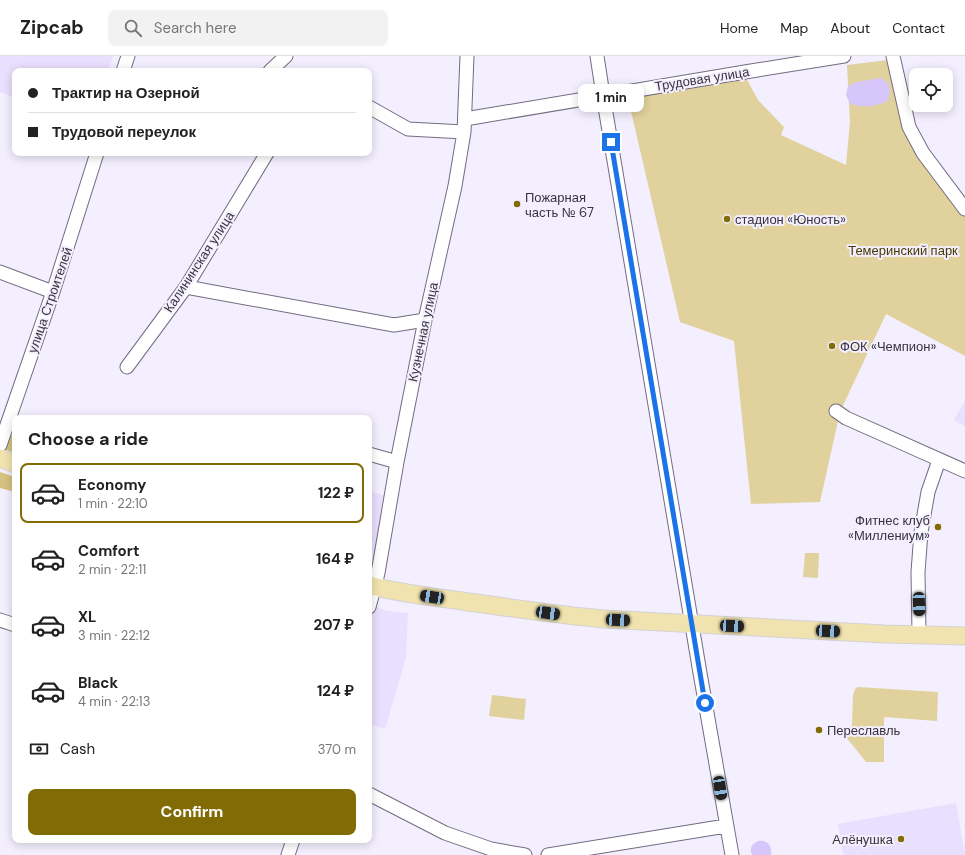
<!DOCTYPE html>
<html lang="en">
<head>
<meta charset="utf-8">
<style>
	body { margin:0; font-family:"DM Sans",sans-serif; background:#f2f2f2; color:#222; height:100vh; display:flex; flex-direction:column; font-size:15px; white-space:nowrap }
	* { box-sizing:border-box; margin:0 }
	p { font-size:13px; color:#767676 }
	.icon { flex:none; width:22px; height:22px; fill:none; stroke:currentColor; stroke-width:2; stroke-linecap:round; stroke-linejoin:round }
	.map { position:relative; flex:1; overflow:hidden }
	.details { position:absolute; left:12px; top:359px; width:360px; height:428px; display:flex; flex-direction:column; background:#fff; border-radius:8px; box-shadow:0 2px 10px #0003 }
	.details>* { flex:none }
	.hud { position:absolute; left:12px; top:12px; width:360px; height:88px; border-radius:8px; box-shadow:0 2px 10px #0003; display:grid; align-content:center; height:88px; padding:0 16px; background:#fff }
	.controls { position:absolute; left:909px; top:12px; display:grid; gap:8px }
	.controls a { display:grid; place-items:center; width:44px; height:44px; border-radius:8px; background:#fff; box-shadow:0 2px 10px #0003; font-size:20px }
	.end { position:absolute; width:18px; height:18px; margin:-9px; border:5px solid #1a73e8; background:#fff; box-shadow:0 0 0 2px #fff }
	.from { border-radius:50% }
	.bubble { position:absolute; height:28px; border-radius:8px; background:#fff; box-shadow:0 2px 10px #0003; font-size:13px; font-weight:700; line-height:28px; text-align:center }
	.car { position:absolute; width:12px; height:24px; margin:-12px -6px; border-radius:5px; box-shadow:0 0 3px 1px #0007; background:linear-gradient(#222 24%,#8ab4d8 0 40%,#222 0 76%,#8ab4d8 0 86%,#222 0) }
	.hud b { display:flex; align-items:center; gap:14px; height:38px; font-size:15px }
	.hud b+b { border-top:1px solid #e0e0e0 }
	.hud i { width:10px; height:10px; background:#222 }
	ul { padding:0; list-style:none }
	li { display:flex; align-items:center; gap:12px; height:60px; margin:0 8px 6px; padding:0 8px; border:2px solid transparent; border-radius:8px }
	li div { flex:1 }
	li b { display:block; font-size:15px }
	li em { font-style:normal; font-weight:700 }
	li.current { border-color:#816b05 }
	li>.icon { width:36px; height:36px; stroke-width:1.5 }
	h2 { padding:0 16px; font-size:18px; line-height:48px }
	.pay { display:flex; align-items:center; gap:10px; height:44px; padding:0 16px; font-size:15px }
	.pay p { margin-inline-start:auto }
	.action { display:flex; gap:8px; margin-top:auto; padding:8px 16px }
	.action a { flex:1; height:46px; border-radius:8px; background:#816b05; color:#fff; font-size:16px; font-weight:700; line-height:46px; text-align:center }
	header { display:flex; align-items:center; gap:24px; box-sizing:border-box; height:56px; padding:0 20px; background:#fff; border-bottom:1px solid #e0e0e0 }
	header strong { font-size:19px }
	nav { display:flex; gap:22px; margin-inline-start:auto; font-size:14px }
	.search { width:280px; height:36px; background:#f2f2f2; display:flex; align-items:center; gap:10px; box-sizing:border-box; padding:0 14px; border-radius:8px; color:#767676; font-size:15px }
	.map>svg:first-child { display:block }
	.built { fill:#e9dffe }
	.green { fill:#e0d19d }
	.forest { fill:#d5c27f }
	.water { fill:#d7c6f9 }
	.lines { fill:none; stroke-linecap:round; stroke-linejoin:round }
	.minor-casing { stroke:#726c81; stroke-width:15 }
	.major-casing { stroke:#d3d2d4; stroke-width:19 }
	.minor { stroke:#fff; stroke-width:13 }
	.major { stroke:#f1e3af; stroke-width:17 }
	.route { stroke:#1a73e8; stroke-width:5 }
	.poi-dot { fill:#816b05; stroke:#f4effe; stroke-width:1.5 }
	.labels { text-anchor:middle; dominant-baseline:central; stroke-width:4; stroke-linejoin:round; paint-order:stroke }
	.street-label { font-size:13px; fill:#37343d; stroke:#f4effe }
	.poi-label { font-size:13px; fill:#37343d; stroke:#f4effe; text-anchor:start }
	.park-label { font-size:13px; fill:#483b02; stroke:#f4effe }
</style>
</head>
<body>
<header>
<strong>Zipcab</strong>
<div class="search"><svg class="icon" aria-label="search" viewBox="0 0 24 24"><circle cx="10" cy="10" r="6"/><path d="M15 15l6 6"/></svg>Search here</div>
<nav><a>Home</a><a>Map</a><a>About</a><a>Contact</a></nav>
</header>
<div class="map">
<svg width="965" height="799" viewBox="0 0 965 799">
	<rect width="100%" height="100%" fill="#f4effe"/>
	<path class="built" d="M0,0H113L108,15H15V42L0,36Z
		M965,345V371L954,364Z
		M369,435L388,441L374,509L369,508Z
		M369,548L387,555L408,557L406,602L385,673L369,668Z
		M956,747L965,799H843L838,768Z"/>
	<path class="green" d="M888,4L900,63L909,82L965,160V300L886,258L840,356L820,446L751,448L734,285L680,266L627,38L744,18L758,44L784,71L781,79L846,109L850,66L847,9Z
		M805,497H819L818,522L803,521Z
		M858,631L938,636L937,665L884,661V706H866L846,681V673L852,670L853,639L855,633Z
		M492,639L526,643L524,664L489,660Z"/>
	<path class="forest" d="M0,376L15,381V397L0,392Z
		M0,416L15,421V436L0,432Z"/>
	<path class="water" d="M881,22L888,27L890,36L888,45C874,51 866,52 850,48L846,39L848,30L856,26Z
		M758,785C768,784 772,789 771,799H752C749,792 752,788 758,785Z"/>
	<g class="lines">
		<defs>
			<path id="minor" d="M597,0L603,39L700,617L732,799
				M893,0L909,71L923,97L965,153
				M123,15L128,0
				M270,15L286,0
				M369,51L408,73L464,76
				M465,63L745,16L844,0
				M0,216L53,236
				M186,231L394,269L425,264
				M127,311L186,231L267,97
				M836,355L846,362L965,415
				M0,389L53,236L97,97
				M369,398L397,406
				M369,551L378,517L397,406L425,264L455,130L464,76L467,0
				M0,564L15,569
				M919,579L918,516L921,476L928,436L939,404
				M369,738L445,777L491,793L525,799
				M288,799L293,784
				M548,799L726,770"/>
			<path id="major" d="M0,402L15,408
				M369,529C401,538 435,541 468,546C513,552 558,559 604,563L885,578L965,580"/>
		</defs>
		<use href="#minor" class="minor-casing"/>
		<use href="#major" class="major-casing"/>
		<use href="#minor" class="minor"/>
		<use href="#major" class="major"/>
	</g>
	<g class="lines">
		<path class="route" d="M611,86L705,647"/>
	</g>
	<g class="poi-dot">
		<circle cx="517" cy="148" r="4"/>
		<circle cx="727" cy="163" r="4"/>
		<circle cx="832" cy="290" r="4"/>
		<circle cx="938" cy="471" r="4"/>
		<circle cx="819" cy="674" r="4"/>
		<circle cx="901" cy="783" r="4"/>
	</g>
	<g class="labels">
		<g class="street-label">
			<text transform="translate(702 23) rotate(-9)">Трудовая улица</text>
			<text transform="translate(199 206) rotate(-57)">Калининская улица</text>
			<text transform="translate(50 244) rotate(-71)">улица Строителей</text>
			<text transform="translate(423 276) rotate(-78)">Кузнечная улица</text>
		</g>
		<g class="poi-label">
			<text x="525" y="141">Пожарная<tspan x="525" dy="15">часть № 67</tspan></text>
			<text x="735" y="163">стадион «Юность»</text>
			<text x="840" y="290">ФОК «Чемпион»</text>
			<text x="930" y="464" text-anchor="end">Фитнес клуб<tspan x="930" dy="15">«Миллениум»</tspan></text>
			<text x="827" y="674">Переславль</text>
			<text x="893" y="783" text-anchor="end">Алёнушка</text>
		</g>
		<g class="park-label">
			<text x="903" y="194">Темеринский парк</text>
		</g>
	</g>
</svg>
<div class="controls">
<a><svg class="icon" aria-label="locate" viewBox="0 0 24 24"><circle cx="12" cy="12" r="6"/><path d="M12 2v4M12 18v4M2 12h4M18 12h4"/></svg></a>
</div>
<i class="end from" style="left:705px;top:647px"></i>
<i class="end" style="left:611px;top:86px"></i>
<div class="bubble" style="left:578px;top:28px;width:66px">1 min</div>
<i class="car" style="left:432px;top:541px;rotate:279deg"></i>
<i class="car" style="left:919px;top:548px;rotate:178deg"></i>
<i class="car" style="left:548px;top:557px;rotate:98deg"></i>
<i class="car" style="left:618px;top:564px;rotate:93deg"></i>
<i class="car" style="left:732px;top:570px;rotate:93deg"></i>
<i class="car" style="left:828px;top:575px;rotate:93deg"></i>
<i class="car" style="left:720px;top:732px;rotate:171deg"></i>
<div class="hud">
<b><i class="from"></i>Трактир на Озерной</b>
<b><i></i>Трудовой переулок</b>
</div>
<section class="details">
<h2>Choose a ride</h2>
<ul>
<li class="current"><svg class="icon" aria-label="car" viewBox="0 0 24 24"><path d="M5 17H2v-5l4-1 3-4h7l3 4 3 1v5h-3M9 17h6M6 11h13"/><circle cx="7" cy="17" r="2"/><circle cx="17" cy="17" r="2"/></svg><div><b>Economy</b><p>1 min · 22:10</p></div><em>122 ₽</em></li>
<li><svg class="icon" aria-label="car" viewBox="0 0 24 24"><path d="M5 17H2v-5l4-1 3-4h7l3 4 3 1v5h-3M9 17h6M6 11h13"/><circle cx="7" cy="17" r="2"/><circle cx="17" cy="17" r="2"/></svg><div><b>Comfort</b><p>2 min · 22:11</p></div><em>164 ₽</em></li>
<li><svg class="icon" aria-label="car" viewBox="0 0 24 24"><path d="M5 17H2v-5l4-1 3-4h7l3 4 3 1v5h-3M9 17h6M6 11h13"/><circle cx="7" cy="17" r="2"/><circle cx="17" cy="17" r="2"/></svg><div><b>XL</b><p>3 min · 22:12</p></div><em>207 ₽</em></li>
<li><svg class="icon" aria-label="car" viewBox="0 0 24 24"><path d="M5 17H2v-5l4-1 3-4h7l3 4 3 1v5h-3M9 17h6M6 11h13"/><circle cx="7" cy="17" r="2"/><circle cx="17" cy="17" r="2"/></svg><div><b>Black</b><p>4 min · 22:13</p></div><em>124 ₽</em></li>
</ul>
<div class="pay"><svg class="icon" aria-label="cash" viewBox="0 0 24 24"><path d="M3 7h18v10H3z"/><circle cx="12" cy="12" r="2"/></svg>Cash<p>370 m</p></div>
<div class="action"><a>Confirm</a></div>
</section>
</div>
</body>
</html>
